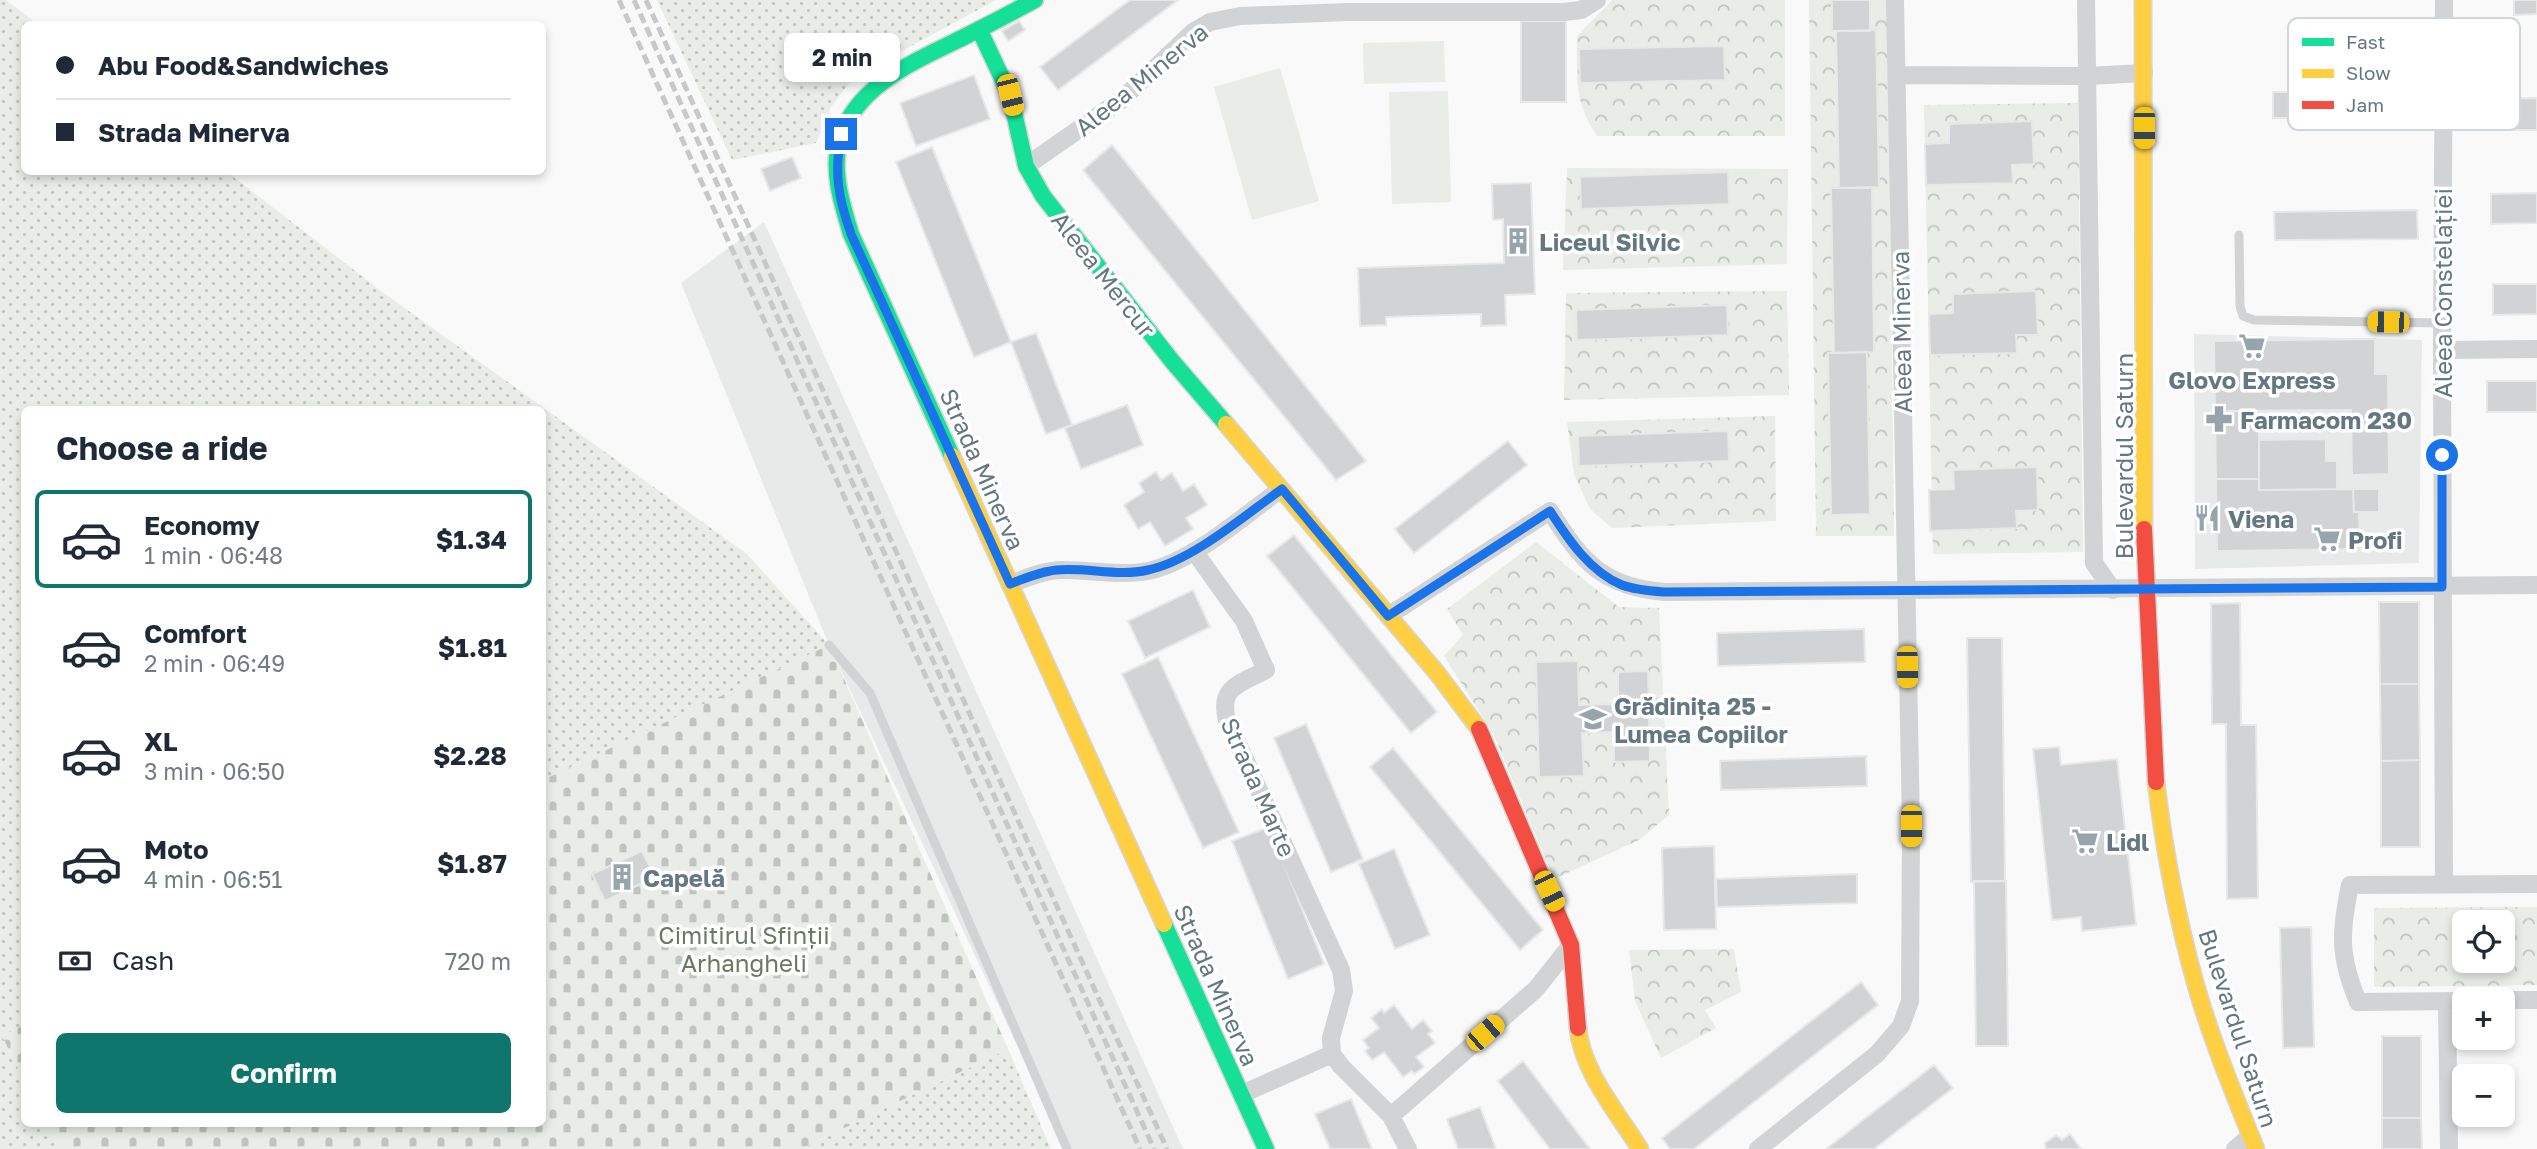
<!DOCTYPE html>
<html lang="en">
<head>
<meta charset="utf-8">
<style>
	body { margin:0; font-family:"Golos Text",sans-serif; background:#f2f2f3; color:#1f2937; height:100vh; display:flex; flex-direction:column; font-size:26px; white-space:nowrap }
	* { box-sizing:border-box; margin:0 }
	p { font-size:23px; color:#747a83 }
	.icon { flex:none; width:38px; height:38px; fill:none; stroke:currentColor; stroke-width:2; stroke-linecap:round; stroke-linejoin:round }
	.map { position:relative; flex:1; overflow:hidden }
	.drawer { position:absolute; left:21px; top:406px; width:525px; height:721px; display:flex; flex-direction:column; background:#fff; border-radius:10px; box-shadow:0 4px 10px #0003 }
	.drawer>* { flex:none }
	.guide { position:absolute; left:21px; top:21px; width:525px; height:154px; border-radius:10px; box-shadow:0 4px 10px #0003; display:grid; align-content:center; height:154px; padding:0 35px; background:#fff }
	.fabs { position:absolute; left:2452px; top:910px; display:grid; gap:14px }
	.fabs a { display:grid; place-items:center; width:63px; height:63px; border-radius:10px; background:#fff; box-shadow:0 4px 10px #0003; font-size:35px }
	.end { position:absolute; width:32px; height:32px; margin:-16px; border:9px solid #1a73e8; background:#fff; box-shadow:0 0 0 4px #fff }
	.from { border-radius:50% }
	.bubble { position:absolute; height:49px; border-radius:10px; background:#fff; box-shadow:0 4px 10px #0003; font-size:23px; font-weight:700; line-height:49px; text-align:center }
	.car { position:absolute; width:21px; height:42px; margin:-21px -10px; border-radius:9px; box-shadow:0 0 5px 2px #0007; background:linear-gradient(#f5c518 24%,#345 0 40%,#f5c518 0 76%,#345 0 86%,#f5c518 0) }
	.guide b { display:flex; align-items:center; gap:24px; height:66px; font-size:26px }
	.guide b+b { border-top:2px solid #e0e1e3 }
	.guide i { width:18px; height:18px; background:#1f2937 }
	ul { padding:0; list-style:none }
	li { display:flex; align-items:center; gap:21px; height:98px; margin:0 14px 10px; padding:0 21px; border:4px solid transparent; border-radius:10px }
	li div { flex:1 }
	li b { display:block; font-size:26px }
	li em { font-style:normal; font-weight:700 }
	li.on { border-color:#0f766e }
	li>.icon { width:63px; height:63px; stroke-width:1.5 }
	h2 { padding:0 35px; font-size:32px; line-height:84px }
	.pay { display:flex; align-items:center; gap:18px; height:77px; padding:0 35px; font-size:26px }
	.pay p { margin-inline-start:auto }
	.action { display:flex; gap:14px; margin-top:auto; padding:14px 35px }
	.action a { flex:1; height:80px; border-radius:10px; background:#0f766e; color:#fff; font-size:28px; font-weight:700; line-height:80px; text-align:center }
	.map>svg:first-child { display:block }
	.built { fill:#e8e9e9 }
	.grass { fill:url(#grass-dots) }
	.forest { fill:url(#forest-crowns); fill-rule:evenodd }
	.cemetery { fill:url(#cemetery-stones) }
	.garden { fill:#e9ece7 }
	.building { fill:#d1d3d4; stroke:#e8e8e8; stroke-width:2 }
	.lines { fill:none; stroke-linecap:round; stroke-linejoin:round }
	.fast-casing { stroke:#d5d6d7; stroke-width:19 }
	.slow-casing { stroke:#d5d6d7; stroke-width:19 }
	.jam-casing { stroke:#d5d6d7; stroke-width:19 }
	.lane { stroke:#d1d3d4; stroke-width:9 }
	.street { stroke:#d1d3d4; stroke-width:18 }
	.fast { stroke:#16e098; stroke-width:16 }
	.slow { stroke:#ffcf43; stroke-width:16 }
	.jam { stroke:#f24e42; stroke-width:16 }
	.rail { stroke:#c6c8c9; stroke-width:5; stroke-dasharray:10 5; stroke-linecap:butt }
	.route { stroke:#1a73e8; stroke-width:9 }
	.labels { text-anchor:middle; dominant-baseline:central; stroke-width:7; stroke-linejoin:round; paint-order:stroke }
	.street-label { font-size:24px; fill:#647783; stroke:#fff }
	.poi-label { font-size:24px; font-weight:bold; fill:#647783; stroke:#fff; text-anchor:start }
	.park-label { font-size:24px; fill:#687a63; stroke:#fff }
	.key { fill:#fff; stroke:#d0d6da; stroke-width:2 }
	.key-label { font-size:19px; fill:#647783 }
</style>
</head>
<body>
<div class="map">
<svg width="2537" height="1149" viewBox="0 0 2537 1149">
	<defs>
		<pattern id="grass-dots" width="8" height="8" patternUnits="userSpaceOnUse" patternTransform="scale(1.75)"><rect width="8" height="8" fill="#e9ece7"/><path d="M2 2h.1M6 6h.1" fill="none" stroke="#c0c4c1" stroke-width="1.8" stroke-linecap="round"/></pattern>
		<pattern id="forest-crowns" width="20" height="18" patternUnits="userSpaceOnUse" patternTransform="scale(1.75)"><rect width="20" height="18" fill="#e9ece7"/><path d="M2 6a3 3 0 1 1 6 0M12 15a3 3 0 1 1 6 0" fill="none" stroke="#c0c4c1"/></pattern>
		<pattern id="cemetery-stones" width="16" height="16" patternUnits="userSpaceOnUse" patternTransform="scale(1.75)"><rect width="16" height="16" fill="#e9ece7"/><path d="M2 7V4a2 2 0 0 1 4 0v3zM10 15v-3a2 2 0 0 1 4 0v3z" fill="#c0c4c1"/></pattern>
	</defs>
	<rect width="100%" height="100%" fill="#f9f9f9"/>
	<path class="built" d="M764,222L1183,1149H1066L829,645L681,283Z
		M2194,334L2422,340L2419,563L2195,569Z"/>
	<path class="grass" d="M0,0H6L37,24H24V172H227L385,294L747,554L829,645L543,780L542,410H24V1025L2,1036L24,1080V1124H47L60,1149H0Z
		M657,0H996L854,77L831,107L816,143L732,160Z
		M1008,1049L1051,1149H801Z"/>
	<path class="forest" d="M1612,0H1785V136H1597C1573,100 1577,77 1577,36Z
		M1809,0H1888L1894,536H1816Z
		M2078,103L2083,552L1933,554L1924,105Z
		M1567,168L1788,169L1787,264L1563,270Z
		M1787,291L1789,395L1564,400L1566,293Z
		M1775,416L1776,521L1612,528L1590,509L1574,474L1567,422Z
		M1536,542L1619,607L1659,608L1669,815L1639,840L1554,879L1493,733L1444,656L1463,635L1447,609Z
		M2537,907V985L2374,987V908ZM2464,922H2502V961H2464Z
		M1734,949L1741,992L1705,1010L1716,1028L1661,1058L1635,1001L1629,950Z"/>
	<path class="cemetery" d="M829,645L1008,1049L801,1149H60L47,1124H542L543,780Z
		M24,1025V1080L2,1036Z"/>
	<path class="garden" d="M1444,41L1445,82L1364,84L1363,43Z
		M1280,68L1319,201L1252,220L1214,87Z
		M1448,91L1451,202L1392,204L1389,92Z"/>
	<path class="building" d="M1130,0H1178L1058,90L1040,67Z
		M1832,0H1870V31H1832Z
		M2514,0H2537V14L2514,15Z
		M1019,21L1025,30L1008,41L1002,31Z
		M1521,21H1566V102H1521Z
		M1876,30L1879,187L1839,188L1836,31Z
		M1724,46L1725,80L1580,83L1579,49Z
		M974,75L990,119L916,146L900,103Z
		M2421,91V117L2273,118V92Z
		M2537,98V130H2492L2491,99Z
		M2032,121L2034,164L2012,165L2013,183L1926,185L1925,144L1949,143V124Z
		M1112,145L1336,424L1366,461L1336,480L1083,170Z
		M932,147L1011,342L974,357L896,162Z
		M792,157L801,178L770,191L761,169Z
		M1728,172L1729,204L1581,209L1580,177Z
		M1531,183L1535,294L1505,295L1506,325L1481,326V314L1386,317V325L1360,326L1358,268L1504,263L1503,219L1493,220L1492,184Z
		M1831,188H1872L1874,352L1834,353Z
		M2537,193V223L2491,224V194Z
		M2417,210L2418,239L2275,240L2274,212Z
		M2493,284H2537V314L2493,315Z
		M2036,291L2038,335H2016L2017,353L1930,355L1929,314L1953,313V294Z
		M1727,305L1728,335L1577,340L1576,310Z
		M1036,333L1072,425L1046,434L1011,342Z
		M2375,339V374H2388L2389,474L2352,475L2351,410L2215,411L2214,341Z
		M1867,352L1870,514L1831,515L1828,353Z
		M2487,381H2537V412H2487Z
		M1127,405L1143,445L1081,469L1065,428Z
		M2215,411H2259V479H2216Z
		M1728,431L1729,461L1579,466L1578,436Z
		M2326,439V461H2337V489L2259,490V440Z
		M1508,441L1527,465L1414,553L1395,529Z
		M2037,467L2038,510L2016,511L2017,528L1930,531L1929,490L1954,489L1953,470Z
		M1156,472L1161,480L1172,473L1183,491L1194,484L1207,505L1186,518L1193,529L1165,546L1150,522L1138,529L1124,505L1144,492L1139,483Z
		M2216,479H2259V490L2353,489L2354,512H2359L2360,549L2217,551Z
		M2353,489H2379V512H2354Z
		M1294,535L1437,712L1411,733L1267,556Z
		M1193,590L1210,627L1145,658L1128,621Z
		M2379,602H2419V684H2380Z
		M2240,603L2241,725H2256L2258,898L2227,899L2226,724H2212L2211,604Z
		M1864,629L1865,662L1718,666L1717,633Z
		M1967,638H2002L2005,881L1971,882Z
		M1158,657L1239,832L1203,848L1122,674Z
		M1578,661L1579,705L1618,704V672L1648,671L1650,761L1614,762V732L1582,733L1584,776L1539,777L1536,662Z
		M2380,684H2419L2420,760L2381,761Z
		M1306,724L1363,859L1331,872L1274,738Z
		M2059,747L2061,765L2117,759L2136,925L2082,931L2081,917L2052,920L2033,749Z
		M1393,748L1543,930L1520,950L1370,767Z
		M1866,756L1867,786L1721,790L1720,761Z
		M2420,760V847H2381V761Z
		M1269,827L1324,964L1288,979L1232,841Z
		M1714,846L1716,929L1664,930L1662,848Z
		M1394,849L1430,935L1395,949L1359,864Z
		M642,851L654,875L648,878L649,880L605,901L592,874Z
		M1857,874V903L1717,907L1716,879Z
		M1974,881H2006L2008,1046H1976Z
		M2311,927L2314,1047L2283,1048L2280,928Z
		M1861,982L1878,1005L1694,1149H1670L1662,1138Z
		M1394,1005L1412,1029L1423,1020L1432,1031L1428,1034L1435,1043L1416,1057L1424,1067L1414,1074L1412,1071L1403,1077L1384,1052L1372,1060L1365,1051L1369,1048L1363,1040L1379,1028L1371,1018L1382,1009L1384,1013Z
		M2382,1036H2421V1118H2382Z
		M1523,1061L1590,1149H1550L1498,1081Z
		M1934,1065L1953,1088L1874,1149H1826Z
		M1351,1099L1372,1149H1330L1315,1114Z
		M1480,1107L1496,1149H1458L1447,1119Z
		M2382,1118H2421L2422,1149H2382Z
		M2070,1134L2081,1149H2046L2045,1143L2056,1135L2062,1140Z"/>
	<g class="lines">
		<defs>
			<path id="fast" d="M979,29L1010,95L1026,166L1043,196L1172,361L1226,424
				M952,456L851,234C842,204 831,171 840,140C855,85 918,60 964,37C988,25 1011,13 1035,0
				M1164,924L1266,1149"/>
			<path id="slow" d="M2143,0L2144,529
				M1226,424L1437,673L1479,729
				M952,456L1164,924
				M2156,782C2164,849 2177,917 2195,982C2211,1039 2234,1094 2256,1149
				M1578,1028C1582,1072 1618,1113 1640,1149"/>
			<path id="jam" d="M2144,529L2156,782
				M1479,729L1571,945L1578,1028"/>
		</defs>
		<use href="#fast" class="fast-casing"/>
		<use href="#slow" class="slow-casing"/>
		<use href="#jam" class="jam-casing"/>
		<path class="lane" d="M2239,235L2240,306L2243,316L2254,320L2442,323
			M829,645L870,693L1067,1149"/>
		<path class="street" d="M2086,0L2094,563L2113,590
			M1897,75L2088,76L2144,73
			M1026,166L1121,100L1193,32L1210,22L1240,16L1348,12H1563L1581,10L1597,0
			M2442,350L2537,349
			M1194,551L1244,621L1266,670C1241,683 1218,687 1227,720L1341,970L1344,991L1331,1038L1332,1054L1341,1066L1391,1116L1408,1149
			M1010,584C1027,578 1044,570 1062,570C1090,570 1120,576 1148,571C1192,562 1245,515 1281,489
			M1388,616L1550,511C1582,562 1603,587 1665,592L2537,585
			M2444,884L2442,350L2444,0
			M2502,1000H2537
			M2447,1001L2449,1149
			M2464,1001L2358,1002C2339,956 2340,933 2350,885L2537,884
			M1242,1094L1332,1054
			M1391,1116L1536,989L1571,945
			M1758,1149L1877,1054L1901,1026L1910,1001L1911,826L1895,0
			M2235,1149L2250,1136"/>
		<use href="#fast" class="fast"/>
		<use href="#slow" class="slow"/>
		<use href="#jam" class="jam"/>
		<path class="rail" d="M619,0L1140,1149
			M634,0L1154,1149
			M646,0L1167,1149"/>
	</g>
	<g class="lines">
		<path class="route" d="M841,134C834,173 838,197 851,234L1010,584C1025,578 1040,572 1056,570C1087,567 1118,577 1148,570C1192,561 1245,515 1282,489L1388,616L1550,511C1568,539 1590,572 1622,585C1635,590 1651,591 1665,592L2442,587V455"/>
	</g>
	<defs>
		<symbol id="building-bare" viewBox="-9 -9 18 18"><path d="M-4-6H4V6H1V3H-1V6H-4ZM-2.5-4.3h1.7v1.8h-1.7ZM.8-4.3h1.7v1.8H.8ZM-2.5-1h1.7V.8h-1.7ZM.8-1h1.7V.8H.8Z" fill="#98a4ac" stroke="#fff" stroke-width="2.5" paint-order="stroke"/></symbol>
		<symbol id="supermarket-bare" viewBox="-9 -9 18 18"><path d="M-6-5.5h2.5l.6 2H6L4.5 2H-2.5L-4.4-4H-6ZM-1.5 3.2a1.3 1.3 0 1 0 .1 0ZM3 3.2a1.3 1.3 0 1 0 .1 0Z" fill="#98a4ac" stroke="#fff" stroke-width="2.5" paint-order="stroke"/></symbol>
		<symbol id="pharmacy-bare" viewBox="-9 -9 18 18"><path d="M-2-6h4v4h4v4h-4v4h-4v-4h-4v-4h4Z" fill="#98a4ac" stroke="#fff" stroke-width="2.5" paint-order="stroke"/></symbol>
		<symbol id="restaurant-bare" viewBox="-9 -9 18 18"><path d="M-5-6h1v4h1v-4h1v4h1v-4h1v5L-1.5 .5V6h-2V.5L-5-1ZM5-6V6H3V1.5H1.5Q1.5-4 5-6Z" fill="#98a4ac" stroke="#fff" stroke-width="2.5" paint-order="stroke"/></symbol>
		<symbol id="school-bare" viewBox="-9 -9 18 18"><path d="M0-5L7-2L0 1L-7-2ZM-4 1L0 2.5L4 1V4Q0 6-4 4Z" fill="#98a4ac" stroke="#fff" stroke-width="2.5" paint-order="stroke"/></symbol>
	</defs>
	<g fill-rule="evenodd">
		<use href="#building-bare" x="1499" y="222" width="38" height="38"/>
		<use href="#supermarket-bare" x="2233" y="327" width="38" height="38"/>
		<use href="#pharmacy-bare" x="2200" y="400" width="38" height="38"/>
		<use href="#restaurant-bare" x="2188" y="499" width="38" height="38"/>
		<use href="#supermarket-bare" x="2308" y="520" width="38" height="38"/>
		<use href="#school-bare" x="1574" y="700" width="38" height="38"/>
		<use href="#supermarket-bare" x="2066" y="822" width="38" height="38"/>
		<use href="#building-bare" x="603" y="858" width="38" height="38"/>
	</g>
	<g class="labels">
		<g class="street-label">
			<text transform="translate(1141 79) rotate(-39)">Aleea Minerva</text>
			<text transform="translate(1104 274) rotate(52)">Aleea Mercur</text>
			<text transform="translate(2442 293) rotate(-90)">Aleea Constelației</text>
			<text transform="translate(1901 332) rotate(-91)">Aleea Minerva</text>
			<text transform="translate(2123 456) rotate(-90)">Bulevardul Saturn</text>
			<text transform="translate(983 469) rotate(66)">Strada Minerva</text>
			<text transform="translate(1259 787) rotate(66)">Strada Marte</text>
			<text transform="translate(1217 985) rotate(66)">Strada Minerva</text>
			<text transform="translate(2239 1028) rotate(72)">Bulevardul Saturn</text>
		</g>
		<g class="poi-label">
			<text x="1539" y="241">Liceul Silvic</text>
			<text x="2252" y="379" text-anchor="middle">Glovo Express</text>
			<text x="2240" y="419">Farmacom 230</text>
			<text x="2228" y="518">Viena</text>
			<text x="2348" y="539">Profi</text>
			<text x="1614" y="705">Grădinița 25 -<tspan x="1614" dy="28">Lumea Copiilor</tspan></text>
			<text x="2106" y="841">Lidl</text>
			<text x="643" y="877">Capelă</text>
		</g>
		<g class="park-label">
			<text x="744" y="934">Cimitirul Sfinții<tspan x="744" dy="28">Arhangheli</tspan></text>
		</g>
	</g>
	<rect x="2288" y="18" width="232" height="112" rx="10" class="key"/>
	<rect x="2302" y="38" width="32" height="8" fill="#16e098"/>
	<rect x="2302" y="69" width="32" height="9" fill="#ffcf43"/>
	<rect x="2302" y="101" width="32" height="8" fill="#f24e42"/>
	<g class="key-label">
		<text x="2346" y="49">Fast</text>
		<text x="2346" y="80">Slow</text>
		<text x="2346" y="112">Jam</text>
	</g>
</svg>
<div class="fabs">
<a><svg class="icon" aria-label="locate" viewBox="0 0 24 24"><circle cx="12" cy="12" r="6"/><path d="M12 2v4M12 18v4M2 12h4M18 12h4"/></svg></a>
<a>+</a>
<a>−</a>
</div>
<i class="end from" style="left:2442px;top:455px"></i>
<i class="end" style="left:841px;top:134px"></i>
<div class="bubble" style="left:784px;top:33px;width:116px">2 min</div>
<i class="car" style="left:1010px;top:95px;rotate:166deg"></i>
<i class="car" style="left:2144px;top:128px;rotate:180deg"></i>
<i class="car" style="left:2388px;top:322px;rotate:271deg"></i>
<i class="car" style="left:1907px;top:667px;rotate:179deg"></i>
<i class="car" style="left:1911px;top:826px;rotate:180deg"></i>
<i class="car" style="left:1549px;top:891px;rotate:155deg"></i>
<i class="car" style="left:1485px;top:1033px;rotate:49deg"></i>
<div class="guide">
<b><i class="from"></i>Abu Food&amp;Sandwiches</b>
<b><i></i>Strada Minerva</b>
</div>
<section class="drawer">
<h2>Choose a ride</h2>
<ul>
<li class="on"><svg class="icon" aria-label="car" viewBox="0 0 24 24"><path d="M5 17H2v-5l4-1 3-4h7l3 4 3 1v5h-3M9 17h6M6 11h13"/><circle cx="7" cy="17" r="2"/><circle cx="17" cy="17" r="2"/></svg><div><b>Economy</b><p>1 min · 06:48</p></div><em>$1.34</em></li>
<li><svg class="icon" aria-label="car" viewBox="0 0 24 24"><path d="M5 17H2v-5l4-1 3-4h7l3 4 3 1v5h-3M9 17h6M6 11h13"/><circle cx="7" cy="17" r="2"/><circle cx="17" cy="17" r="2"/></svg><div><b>Comfort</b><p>2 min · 06:49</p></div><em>$1.81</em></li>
<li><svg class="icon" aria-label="car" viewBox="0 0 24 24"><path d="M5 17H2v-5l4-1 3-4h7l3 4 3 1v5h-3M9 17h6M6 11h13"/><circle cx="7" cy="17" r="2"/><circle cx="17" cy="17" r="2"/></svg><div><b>XL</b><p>3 min · 06:50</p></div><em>$2.28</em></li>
<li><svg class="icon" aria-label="car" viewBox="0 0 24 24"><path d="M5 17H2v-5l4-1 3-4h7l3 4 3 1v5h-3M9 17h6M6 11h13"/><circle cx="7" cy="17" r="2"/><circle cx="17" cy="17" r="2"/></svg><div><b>Moto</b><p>4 min · 06:51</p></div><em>$1.87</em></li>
</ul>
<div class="pay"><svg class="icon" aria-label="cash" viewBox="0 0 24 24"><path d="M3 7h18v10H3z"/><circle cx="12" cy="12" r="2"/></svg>Cash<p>720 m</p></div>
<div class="action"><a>Confirm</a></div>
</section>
</div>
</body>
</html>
